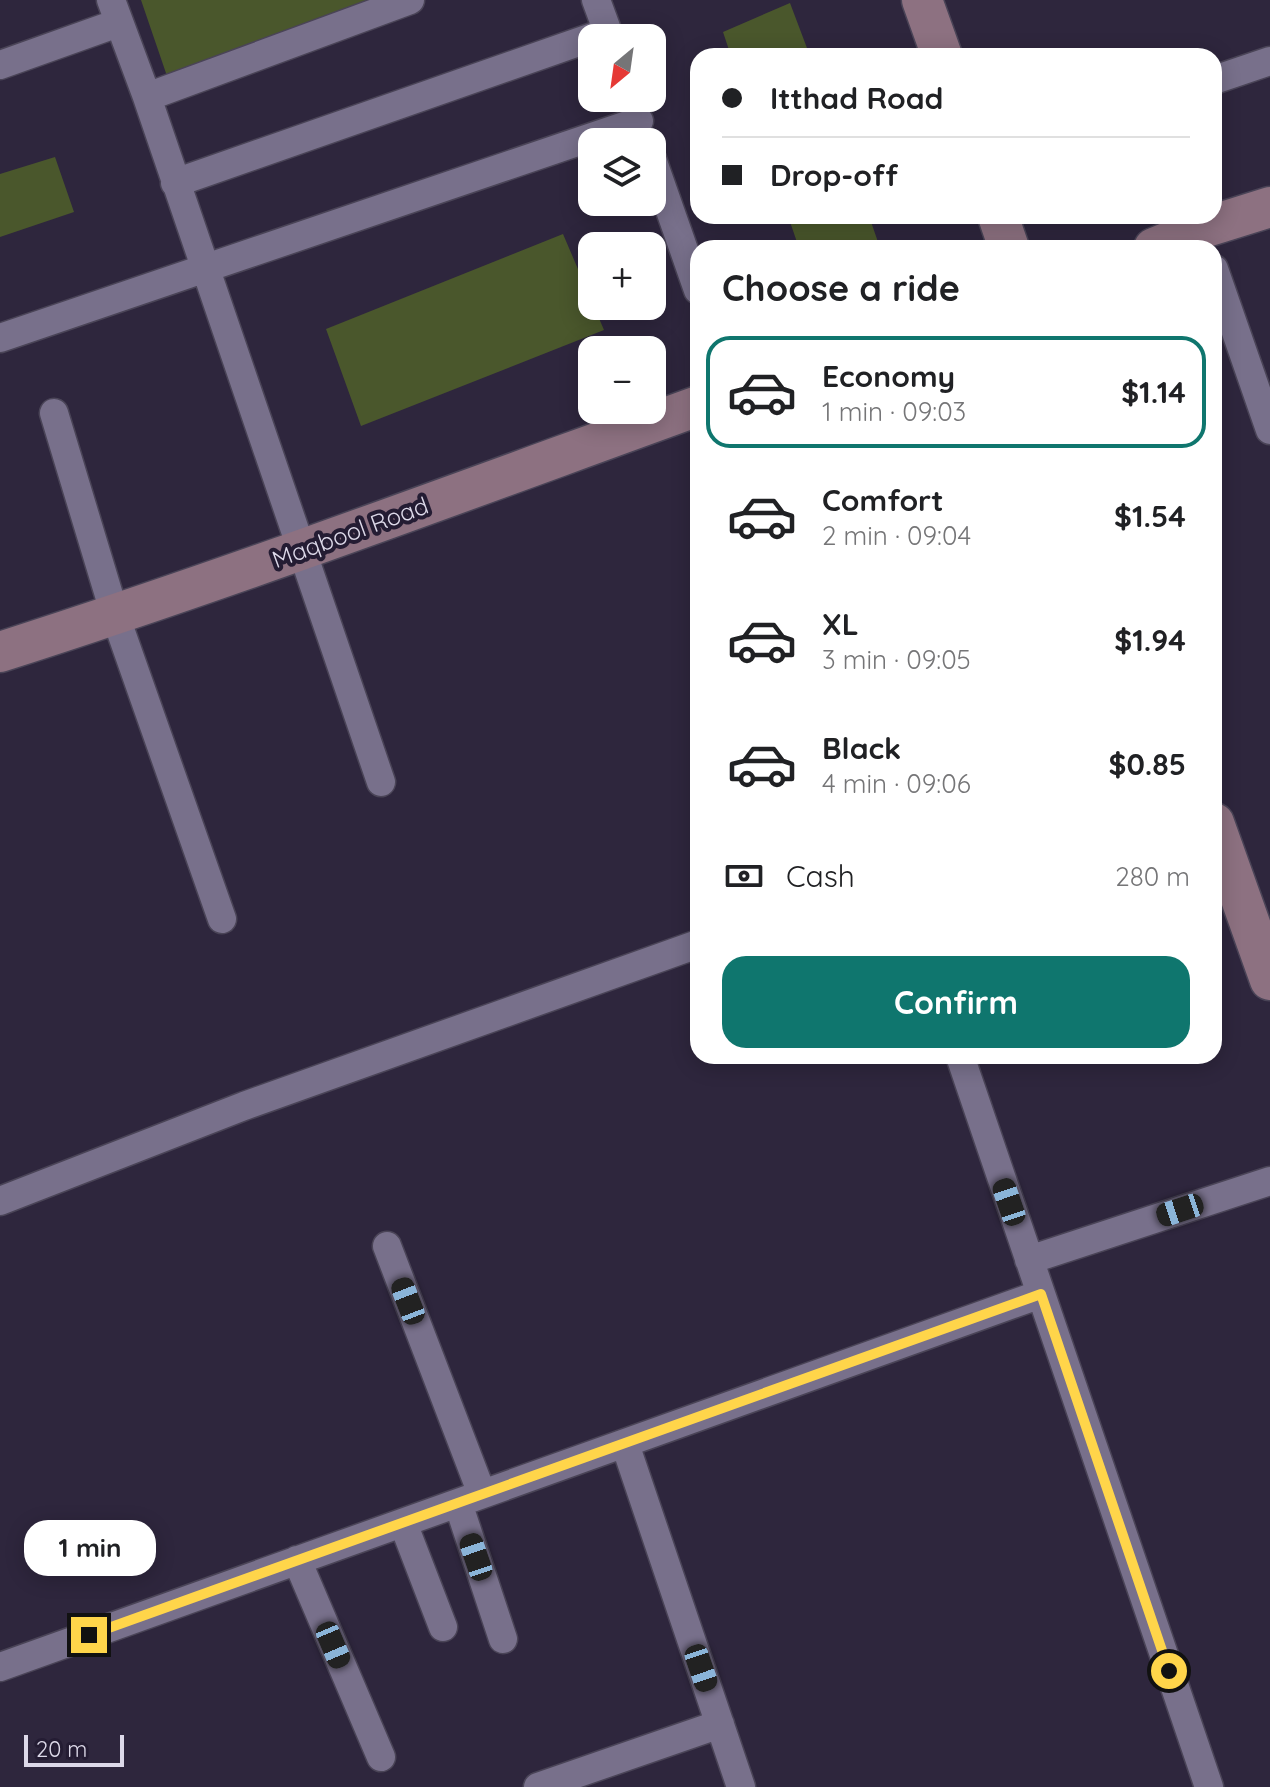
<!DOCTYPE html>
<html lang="en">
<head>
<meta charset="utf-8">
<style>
	body { margin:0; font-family:Quicksand,sans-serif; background:#f2f2f2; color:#202124; height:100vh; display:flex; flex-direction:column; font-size:30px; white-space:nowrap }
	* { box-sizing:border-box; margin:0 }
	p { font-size:26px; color:#757577 }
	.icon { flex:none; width:44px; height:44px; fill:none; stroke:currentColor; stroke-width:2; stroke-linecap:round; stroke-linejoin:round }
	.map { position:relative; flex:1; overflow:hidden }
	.drawer { position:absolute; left:690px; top:240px; width:532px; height:824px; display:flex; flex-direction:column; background:#fff; border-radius:24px; box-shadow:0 4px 20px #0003 }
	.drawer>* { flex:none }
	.hud { position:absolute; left:690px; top:48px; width:532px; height:176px; border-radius:24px; box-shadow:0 4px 20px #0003; display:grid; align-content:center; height:176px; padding:0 32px; background:#fff }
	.needle { width:52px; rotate:209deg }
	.tools { position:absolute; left:578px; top:24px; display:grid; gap:16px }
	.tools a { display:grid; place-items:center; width:88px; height:88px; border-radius:16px; background:#fff; box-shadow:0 4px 20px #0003; font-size:40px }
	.scale { position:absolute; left:24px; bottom:20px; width:100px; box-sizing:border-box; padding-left:8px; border:4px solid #ddd9e9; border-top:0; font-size:22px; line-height:28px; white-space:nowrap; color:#ddd9e9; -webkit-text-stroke:6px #241c33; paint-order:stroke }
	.end { position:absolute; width:36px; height:36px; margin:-18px; border:10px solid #ffd54a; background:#111; box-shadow:0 0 0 4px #111 }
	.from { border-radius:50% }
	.bubble { position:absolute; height:56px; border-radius:24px; background:#fff; box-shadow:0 4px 20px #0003; font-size:26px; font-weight:700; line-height:56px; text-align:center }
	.car { position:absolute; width:24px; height:48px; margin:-24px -12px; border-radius:10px; box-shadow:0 0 6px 2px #0007; background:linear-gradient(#222 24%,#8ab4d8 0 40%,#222 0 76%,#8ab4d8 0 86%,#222 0) }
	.hud b { display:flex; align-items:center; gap:28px; height:76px; font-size:30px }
	.hud b+b { border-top:2px solid #e0e0e0 }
	.hud i { width:20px; height:20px; background:#202124 }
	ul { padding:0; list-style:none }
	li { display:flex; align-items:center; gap:24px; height:112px; margin:0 16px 12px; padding:0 16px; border:4px solid transparent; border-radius:24px }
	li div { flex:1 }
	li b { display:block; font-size:30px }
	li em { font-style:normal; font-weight:700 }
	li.current { border-color:#0f766e }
	li>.icon { width:72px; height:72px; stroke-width:1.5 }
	h2 { padding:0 32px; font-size:36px; line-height:96px }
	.pay { display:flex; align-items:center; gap:20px; height:88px; padding:0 32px; font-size:30px }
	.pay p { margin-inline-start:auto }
	.cta { display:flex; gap:16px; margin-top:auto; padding:16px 32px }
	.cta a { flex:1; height:92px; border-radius:24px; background:#0f766e; color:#fff; font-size:32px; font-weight:700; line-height:92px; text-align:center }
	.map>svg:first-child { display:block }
	.green { fill:#4a572c }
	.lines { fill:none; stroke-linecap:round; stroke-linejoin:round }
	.street-casing { stroke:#4a4457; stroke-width:31 }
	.secondary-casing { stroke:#4a4457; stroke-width:43 }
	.street { stroke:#78708b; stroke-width:28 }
	.secondary { stroke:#8d7181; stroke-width:40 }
	.route { stroke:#ffd54a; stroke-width:10 }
	.labels { text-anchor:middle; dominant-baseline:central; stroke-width:8; stroke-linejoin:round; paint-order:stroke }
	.street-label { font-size:24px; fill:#ddd9e9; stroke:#241c33 }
</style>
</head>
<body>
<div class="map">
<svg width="1270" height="1787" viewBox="0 0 1270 1787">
	<rect width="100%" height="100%" fill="#2e263d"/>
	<path class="green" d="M141,0H383L168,79Z
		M790,3L810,56H731L723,32Z
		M55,157L74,212L0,237V174Z
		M788,216H869L878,242L853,248H799Z
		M563,234L604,330L361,426L326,329Z"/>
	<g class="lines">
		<defs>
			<path id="street" d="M111,0L147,97L381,782
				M596,0L610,38
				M0,65L118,23
				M1214,80L1270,61
				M147,97L410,0
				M652,159L698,290
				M175,183L607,32
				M1214,269L1270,430
				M0,338L639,121
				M54,413L115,615L222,919
				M960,1056L1209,1787
				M0,1201L244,1106L698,944
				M387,1246L482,1494
				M1029,1260L1270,1181
				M625,1444L741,1787
				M458,1503L503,1639
				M403,1523L443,1627
				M297,1560L381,1757
				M0,1667L1041,1294
				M538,1787L720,1724"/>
			<path id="secondary" d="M922,0L942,56
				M998,216L1009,248
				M1154,248L1200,229L1270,207
				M0,652C235,577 466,490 698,406
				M1214,823L1270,980"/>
		</defs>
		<use href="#street" class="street-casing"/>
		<use href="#secondary" class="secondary-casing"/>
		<use href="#street" class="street"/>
		<use href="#secondary" class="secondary"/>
	</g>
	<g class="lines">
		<path class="route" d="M89,1635L1041,1294L1169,1671"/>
	</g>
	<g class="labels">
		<g class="street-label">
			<text transform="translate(350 532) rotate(-20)">Maqbool Road</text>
		</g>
	</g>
</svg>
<div class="tools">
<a><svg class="needle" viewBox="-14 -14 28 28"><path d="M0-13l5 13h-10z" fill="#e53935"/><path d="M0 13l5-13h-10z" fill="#757577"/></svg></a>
<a><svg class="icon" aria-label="layers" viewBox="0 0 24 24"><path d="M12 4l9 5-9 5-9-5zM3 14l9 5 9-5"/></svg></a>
<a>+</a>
<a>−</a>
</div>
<div class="scale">20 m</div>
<i class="end from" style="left:1169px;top:1671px"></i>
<i class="end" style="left:89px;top:1635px"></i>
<div class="bubble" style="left:24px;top:1520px;width:132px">1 min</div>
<i class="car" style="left:1009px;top:1202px;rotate:341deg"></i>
<i class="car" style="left:1180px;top:1210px;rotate:252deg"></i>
<i class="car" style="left:408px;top:1301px;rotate:339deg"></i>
<i class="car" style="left:476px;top:1557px;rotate:341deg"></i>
<i class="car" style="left:333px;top:1645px;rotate:157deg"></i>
<i class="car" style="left:701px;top:1668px;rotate:161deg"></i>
<div class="hud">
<b><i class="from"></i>Itthad Road</b>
<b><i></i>Drop-off</b>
</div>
<section class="drawer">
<h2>Choose a ride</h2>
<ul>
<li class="current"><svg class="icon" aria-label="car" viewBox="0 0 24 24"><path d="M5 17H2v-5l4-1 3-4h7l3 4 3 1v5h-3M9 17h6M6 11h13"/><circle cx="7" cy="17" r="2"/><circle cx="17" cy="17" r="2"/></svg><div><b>Economy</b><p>1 min · 09:03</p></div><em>$1.14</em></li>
<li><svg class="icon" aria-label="car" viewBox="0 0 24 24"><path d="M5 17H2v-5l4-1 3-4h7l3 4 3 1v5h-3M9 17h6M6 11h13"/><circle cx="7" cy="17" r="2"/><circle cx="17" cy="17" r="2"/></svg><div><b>Comfort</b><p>2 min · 09:04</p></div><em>$1.54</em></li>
<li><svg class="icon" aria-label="car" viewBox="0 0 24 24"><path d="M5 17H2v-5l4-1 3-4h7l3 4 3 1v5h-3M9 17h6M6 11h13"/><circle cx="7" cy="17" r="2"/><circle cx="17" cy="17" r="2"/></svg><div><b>XL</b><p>3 min · 09:05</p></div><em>$1.94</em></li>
<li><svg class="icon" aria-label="car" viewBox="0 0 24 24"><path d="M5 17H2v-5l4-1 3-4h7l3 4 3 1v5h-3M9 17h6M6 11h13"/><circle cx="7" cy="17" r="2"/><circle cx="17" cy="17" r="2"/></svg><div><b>Black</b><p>4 min · 09:06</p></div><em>$0.85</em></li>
</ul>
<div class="pay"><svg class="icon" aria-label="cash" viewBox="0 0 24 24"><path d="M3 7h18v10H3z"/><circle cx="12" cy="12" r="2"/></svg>Cash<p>280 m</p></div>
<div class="cta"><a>Confirm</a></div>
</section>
</div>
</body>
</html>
